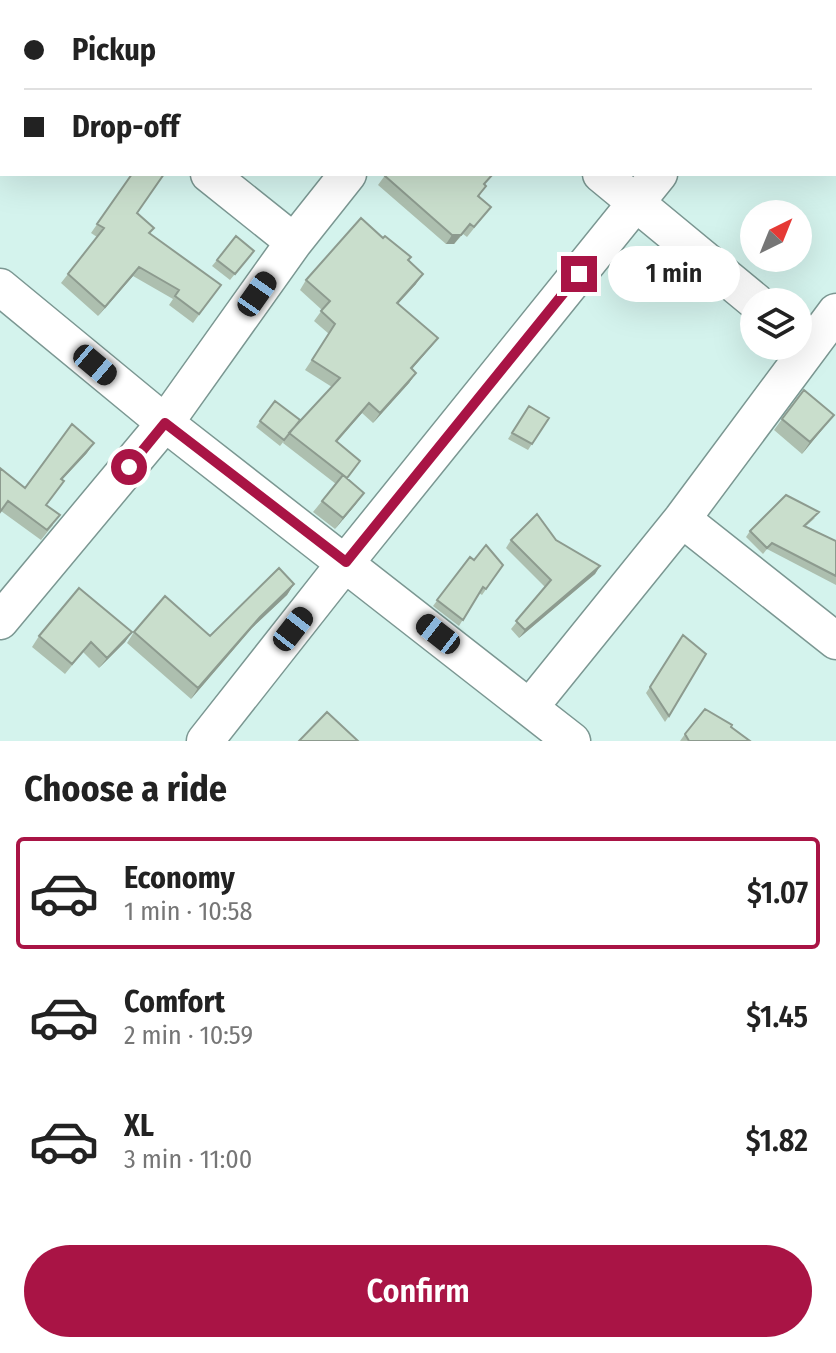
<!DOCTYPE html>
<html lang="en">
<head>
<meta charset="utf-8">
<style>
	body { margin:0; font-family:"Fira Sans Condensed",sans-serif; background:#f2f2f2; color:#222; height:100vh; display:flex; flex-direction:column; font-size:30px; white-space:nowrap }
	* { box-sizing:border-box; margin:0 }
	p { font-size:26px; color:#767676 }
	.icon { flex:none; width:44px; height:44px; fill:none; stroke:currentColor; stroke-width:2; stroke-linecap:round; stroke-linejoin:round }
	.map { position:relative; height:741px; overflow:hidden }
	.side { display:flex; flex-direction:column; background:#fff; flex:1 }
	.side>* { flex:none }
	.hud { position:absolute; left:0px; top:0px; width:836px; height:176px; box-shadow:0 8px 32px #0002; display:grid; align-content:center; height:176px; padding:0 24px; background:#fff }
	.needle { width:52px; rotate:43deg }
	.controls { position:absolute; left:740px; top:200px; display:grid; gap:16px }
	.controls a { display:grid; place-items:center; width:72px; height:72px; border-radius:50%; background:#fff; box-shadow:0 8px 32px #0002; font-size:40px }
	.end { position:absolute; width:36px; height:36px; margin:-18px; border:10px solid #a91445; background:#fff; box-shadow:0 0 0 4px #fff }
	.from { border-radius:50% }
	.bubble { position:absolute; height:56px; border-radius:28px; background:#fff; box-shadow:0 8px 32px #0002; font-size:26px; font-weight:600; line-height:56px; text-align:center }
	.car { position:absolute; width:24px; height:48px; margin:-24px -12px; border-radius:10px; box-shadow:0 0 6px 2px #0007; background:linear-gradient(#222 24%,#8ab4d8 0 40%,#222 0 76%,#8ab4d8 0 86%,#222 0) }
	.hud b { display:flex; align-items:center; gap:28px; height:76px; font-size:30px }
	.hud b+b { border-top:2px solid #e0e0e0 }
	.hud i { width:20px; height:20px; background:#222 }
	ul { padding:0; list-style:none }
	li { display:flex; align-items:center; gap:24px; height:112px; margin:0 16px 12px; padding:0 8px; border:4px solid transparent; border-radius:8px }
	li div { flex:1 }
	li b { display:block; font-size:30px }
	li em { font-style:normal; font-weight:600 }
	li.selected { border-color:#a91445 }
	li>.icon { width:72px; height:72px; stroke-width:1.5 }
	h2 { padding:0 24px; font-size:36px; line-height:96px }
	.action { display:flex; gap:16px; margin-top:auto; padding:16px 24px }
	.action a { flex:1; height:92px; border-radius:48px; background:#a91445; color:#fff; font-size:32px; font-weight:600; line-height:92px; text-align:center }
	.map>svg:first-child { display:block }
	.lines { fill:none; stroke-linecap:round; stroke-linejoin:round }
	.minor-casing { stroke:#7b9792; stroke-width:39 }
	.minor { stroke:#fff; stroke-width:36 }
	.wall { fill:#adbfaf }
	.shaded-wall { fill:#8d9b8f }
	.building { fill:#c9decc; stroke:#8d9b8f; stroke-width:2 }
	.route { stroke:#a91445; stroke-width:10 }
</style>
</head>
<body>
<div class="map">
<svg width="836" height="741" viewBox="0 0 836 741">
	<rect width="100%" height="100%" fill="#d4f3ed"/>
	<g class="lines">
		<defs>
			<path id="minor" d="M377,0L380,2
				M769,0L771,2
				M89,2L91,0
				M484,2L485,0
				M0,16L2,18
				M834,57L836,59
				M209,174L294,242
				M601,174L756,302
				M0,287L165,423L572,741
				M682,519L836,641
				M0,621L165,423L294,242L348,174
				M530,707L682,519L836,312
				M205,741L346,562L659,174"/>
		</defs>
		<use href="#minor" class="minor-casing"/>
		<use href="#minor" class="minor"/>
	</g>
	<path class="wall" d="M722,0H753L754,2H724Z
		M132,174L137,213L154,228L149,234L221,285L193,323L169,305L173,299L133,276L98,316L61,283L97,237L91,233Z
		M386,174L485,185L479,197L491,207L467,237L463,234L454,244H446L378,185Z
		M383,238L408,260L416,284L398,304L438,338L412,369L416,373L409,383L373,423L362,413L337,442L347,478L356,504L335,529L313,512L336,484L283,443L284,441L280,446L256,427L275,401L293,429L332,387L305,370L329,334L314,321L322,310L300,290L306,280Z
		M254,251L230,280L212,266L217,260Z
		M529,406L549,418L528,450L508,439Z
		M782,419L825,426L802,454L774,430Z
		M87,453L62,480L46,505L53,525L41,540L1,511L0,468L25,488Z
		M815,518L806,526L836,541V585L767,549L763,554L746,537L750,531Z
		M511,540H556L600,566L595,574L519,638L511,629L545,587L506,548Z
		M470,557L474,560L503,565L482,595L479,593L459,626L433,606Z
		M294,584L287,595L252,628L191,699L127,643L134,632L210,636Z
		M132,632L125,642L99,668L83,652L65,674L32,647L39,636Z
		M683,635L669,716L665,722L646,693Z
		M731,727L750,741H680L685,734Z"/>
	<path class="shaded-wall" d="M470,224L454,244H446L452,235Z
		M139,267L133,276L98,316L105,307Z
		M423,274L416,284L390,312L397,303Z
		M438,338L431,347L404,378L411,368Z
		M416,373L409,383L373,423L380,413Z
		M369,403L362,413L329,450L336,441Z
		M834,415L825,426L802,454L810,442Z
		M94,443L87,453L54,488L61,479Z
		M364,493L356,504L335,529L343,518Z
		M600,566L595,574L519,638L525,630Z
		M294,584L287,595L252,628L191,699L198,688L260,617Z
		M132,632L125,642L99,668L107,658Z"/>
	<path class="building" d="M176,0H190L192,2H174Z
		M734,0H753L754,2H736Z
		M0,125L2,126V142L0,145Z
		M132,174H164L137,213L154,228L149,233L221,285L199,314L175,296L179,290L139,267L105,307L68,274L104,228L97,224Z
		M386,174H493L484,184L486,186L478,196L491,207L474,227L470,224L461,235H452L385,176Z
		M361,218L383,238L385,236L411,257L408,260L423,274L397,303L438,338L411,368L416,373L380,413L369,403L336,441L360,461L347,478L289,433L340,378L312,360L335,324L321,311L330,301L306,280Z
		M236,236L254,251L235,274L217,260Z
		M804,390L834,415L810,442L782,419Z
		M275,401L300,420L284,440L260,421Z
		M529,406L549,418L532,444L512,433Z
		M72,424L94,443L61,479L64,481L46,505L60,515L47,530L8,501L0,512V468L25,488Z
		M343,475L364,493L343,518L322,501Z
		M786,495L819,512L804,526L836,541V576L772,543L767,548L750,531Z
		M537,514L556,540L600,566L525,630L516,621L551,580L511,540Z
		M486,545L503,565L486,589L483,587L463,620L437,600L470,557L474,560Z
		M279,568L294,584L260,617L198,688L134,632L165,596L210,636Z
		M79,588L132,632L107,658L91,642L72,664L39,636Z
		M683,635L706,654L669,716L650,687Z
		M705,709L732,725L731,727L750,741H689L685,734Z
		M327,712L358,741H299Z"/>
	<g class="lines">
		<path class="route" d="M129,467L165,423L346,562L579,274"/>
	</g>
</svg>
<div class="controls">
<a><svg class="needle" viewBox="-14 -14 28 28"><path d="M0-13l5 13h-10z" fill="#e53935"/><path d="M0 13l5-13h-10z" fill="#767676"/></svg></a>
<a><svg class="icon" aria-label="layers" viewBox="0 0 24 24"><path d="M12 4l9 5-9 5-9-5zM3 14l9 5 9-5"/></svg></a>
</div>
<i class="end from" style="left:129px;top:467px"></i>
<i class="end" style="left:579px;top:274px"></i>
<div class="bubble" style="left:608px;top:246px;width:132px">1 min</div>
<i class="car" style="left:257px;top:294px;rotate:35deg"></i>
<i class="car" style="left:95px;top:365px;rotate:130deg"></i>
<i class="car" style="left:293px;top:629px;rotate:38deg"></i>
<i class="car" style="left:438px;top:634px;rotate:308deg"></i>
<div class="hud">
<b><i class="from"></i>Pickup</b>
<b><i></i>Drop-off</b>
</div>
</div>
<section class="side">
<h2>Choose a ride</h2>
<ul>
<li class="selected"><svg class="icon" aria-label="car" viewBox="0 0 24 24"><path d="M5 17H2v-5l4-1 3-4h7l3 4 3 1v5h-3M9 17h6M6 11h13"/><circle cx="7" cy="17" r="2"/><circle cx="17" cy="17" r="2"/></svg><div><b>Economy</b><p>1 min · 10:58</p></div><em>$1.07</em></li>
<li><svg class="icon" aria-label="car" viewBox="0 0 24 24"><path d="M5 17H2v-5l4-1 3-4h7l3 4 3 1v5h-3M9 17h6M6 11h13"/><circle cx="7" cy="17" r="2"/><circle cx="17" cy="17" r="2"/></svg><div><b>Comfort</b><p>2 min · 10:59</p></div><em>$1.45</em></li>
<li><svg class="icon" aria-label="car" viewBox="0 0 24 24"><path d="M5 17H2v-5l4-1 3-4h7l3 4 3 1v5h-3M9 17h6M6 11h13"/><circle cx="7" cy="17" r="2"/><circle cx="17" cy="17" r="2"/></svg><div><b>XL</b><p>3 min · 11:00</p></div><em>$1.82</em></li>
</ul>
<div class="action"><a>Confirm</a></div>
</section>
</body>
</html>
